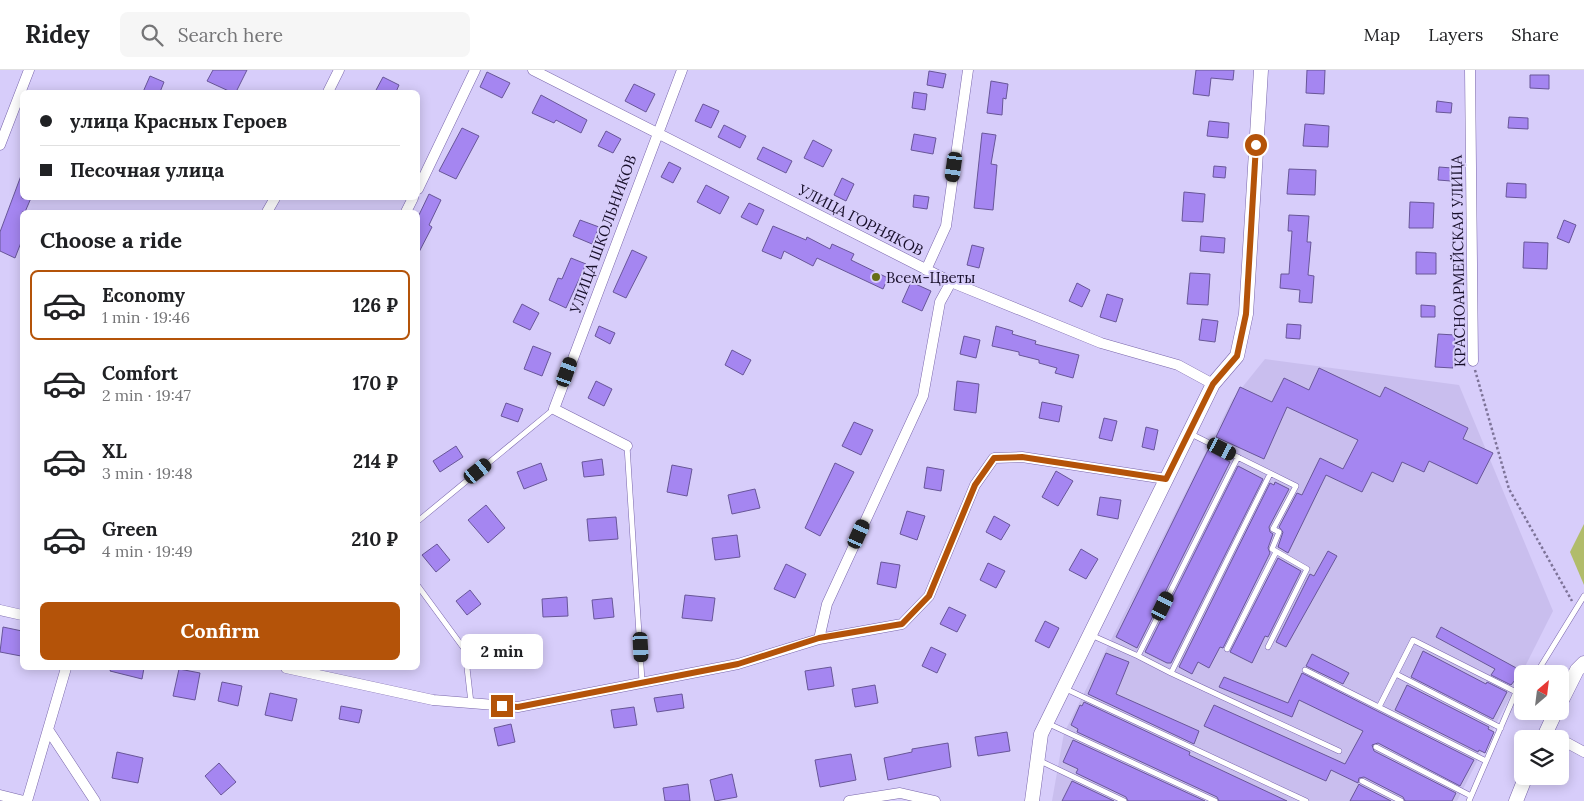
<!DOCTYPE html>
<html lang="en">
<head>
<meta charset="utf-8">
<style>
	body { margin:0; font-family:Lora,serif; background:#f6f6f6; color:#202124; height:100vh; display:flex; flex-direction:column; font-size:19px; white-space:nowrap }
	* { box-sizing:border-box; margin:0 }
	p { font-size:16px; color:#757577 }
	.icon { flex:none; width:28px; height:28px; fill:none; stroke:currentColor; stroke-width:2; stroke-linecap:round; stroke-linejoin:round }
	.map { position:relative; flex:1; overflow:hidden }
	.sheet { position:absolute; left:20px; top:140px; width:400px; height:460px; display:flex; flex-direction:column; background:#fff; border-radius:8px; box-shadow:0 2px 12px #0003 }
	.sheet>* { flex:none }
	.hud { position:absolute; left:20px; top:20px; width:400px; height:110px; border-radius:8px; box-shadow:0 2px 12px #0003; display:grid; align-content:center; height:110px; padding:0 20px; background:#fff }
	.needle { width:32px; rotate:28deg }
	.buttons { position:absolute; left:1514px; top:595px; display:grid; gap:10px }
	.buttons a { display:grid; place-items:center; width:55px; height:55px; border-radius:8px; background:#fff; box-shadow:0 2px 12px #0003; font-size:25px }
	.end { position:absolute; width:22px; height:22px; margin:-11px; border:6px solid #b45309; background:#fff; box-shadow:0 0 0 2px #fff }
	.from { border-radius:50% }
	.bubble { position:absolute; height:35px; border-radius:8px; background:#fff; box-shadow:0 2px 12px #0003; font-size:16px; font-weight:800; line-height:35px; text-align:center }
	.car { position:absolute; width:15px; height:30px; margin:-15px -8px; border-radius:6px; box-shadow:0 0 4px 1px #0007; background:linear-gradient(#222 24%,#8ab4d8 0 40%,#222 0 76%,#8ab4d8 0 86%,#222 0) }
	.hud b { display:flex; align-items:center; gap:18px; height:48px; font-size:19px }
	.hud b+b { border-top:1px solid #e0e0e0 }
	.hud i { width:12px; height:12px; background:#202124 }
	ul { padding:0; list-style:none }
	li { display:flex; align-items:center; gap:15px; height:70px; margin:0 10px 8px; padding:0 10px; border:2px solid transparent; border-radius:8px }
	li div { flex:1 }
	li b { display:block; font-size:19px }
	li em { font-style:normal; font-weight:800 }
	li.active { border-color:#b45309 }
	li>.icon { width:45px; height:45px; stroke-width:1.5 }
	h2 { padding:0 20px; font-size:22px; line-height:60px }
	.action { display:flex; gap:10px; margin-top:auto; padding:10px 20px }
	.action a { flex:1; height:58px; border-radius:8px; background:#b45309; color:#fff; font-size:20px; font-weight:800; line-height:58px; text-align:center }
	header { display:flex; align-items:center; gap:30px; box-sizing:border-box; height:70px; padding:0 25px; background:#fff; border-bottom:1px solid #e0e0e0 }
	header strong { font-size:24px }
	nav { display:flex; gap:28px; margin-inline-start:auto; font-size:18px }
	.search { width:350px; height:45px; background:#f6f6f6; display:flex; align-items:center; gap:12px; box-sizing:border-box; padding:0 18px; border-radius:8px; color:#757577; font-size:19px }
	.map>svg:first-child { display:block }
	.built { fill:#c9beee }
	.green { fill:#b1bc6b }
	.building { fill:#a586f1; stroke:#685698 }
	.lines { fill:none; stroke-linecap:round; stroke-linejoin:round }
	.service-casing { stroke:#7966ab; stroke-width:6 }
	.minor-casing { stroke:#7966ab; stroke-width:11 }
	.secondary-casing { stroke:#7966ab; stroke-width:15 }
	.path { stroke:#7d7398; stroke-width:2.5; stroke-dasharray:2.5 2.5; stroke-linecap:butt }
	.service { stroke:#fff; stroke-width:5 }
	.minor { stroke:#fff; stroke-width:10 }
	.secondary { stroke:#fff; stroke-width:14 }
	.route { stroke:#b45309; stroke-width:6 }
	.poi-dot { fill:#666e15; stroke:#d7cdfa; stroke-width:2 }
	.labels { text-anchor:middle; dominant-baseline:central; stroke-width:4; stroke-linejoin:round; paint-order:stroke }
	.street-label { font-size:15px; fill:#170e29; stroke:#d7cdfa }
	.poi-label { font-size:15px; fill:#170e29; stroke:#d7cdfa; text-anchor:start }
</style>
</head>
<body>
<header>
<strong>Ridey</strong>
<div class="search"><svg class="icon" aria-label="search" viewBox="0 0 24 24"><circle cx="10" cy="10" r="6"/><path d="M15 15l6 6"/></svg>Search here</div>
<nav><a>Map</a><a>Layers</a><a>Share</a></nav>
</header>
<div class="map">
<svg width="1584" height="731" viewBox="0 0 1584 731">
	<rect width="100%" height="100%" fill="#d7cdfa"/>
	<path class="built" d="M1265,289L1459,315L1553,541L1457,731H1052L1064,663L1232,330Z"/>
	<path class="green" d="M1584,454V515L1570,482Z"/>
	<path class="building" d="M213,0H247L236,22H231L207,11Z
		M1196,0H1234L1233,10L1211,8L1209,26L1193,24Z
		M1307,0H1325L1324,24L1306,23Z
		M929,1L946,4L943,18L927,15Z
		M487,2L510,13L502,28L480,17Z
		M1530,5H1549V19L1530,18Z
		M150,6L164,12L160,22H143Z
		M383,7L399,15L396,22H375Z
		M991,11L1008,14L1006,29L1003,28L1002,45L987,43Z
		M634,14L655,24L646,42L625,31Z
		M914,22L927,24L925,40L912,38Z
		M541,25L587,50L581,63L556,50L554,53L532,43Z
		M1437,31L1452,33L1451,43L1436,42Z
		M703,34L719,41L711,58L695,51Z
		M1509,47L1528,48V59L1508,58Z
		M1209,51L1229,53L1228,68L1207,66Z
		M1305,54L1329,56L1328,77L1303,76Z
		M724,55L746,66L740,78L718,67Z
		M462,58L479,66L456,109L439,101Z
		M606,61L621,69L613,83L598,76Z
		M982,63L996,65L991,94L997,95L993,140L974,138Z
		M914,64L936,68L933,84L911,80Z
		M813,70L832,80L823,97L804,88Z
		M763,77L792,91L786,103L757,89Z
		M669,92L681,98L673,113L661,107Z
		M1214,96L1226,97L1225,108L1213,107Z
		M1439,97L1452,98L1451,111L1438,110Z
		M1289,99L1316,100L1315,125L1287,124Z
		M22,103V128H31L25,142H22V170L15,188L0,181V162Z
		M842,108L854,114L846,131L834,125Z
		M1507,113L1526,114V128L1506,127Z
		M706,115L729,127L720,144L697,132Z
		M1184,122L1205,124L1203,152L1182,151Z
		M429,124L441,130L429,155L432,157L418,184V147Z
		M914,125L929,127L927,139L913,137Z
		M1410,132L1434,133L1433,158H1409Z
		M749,133L764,140L757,155L741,147Z
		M1289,145L1309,146L1307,172H1311L1308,205L1314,206L1312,233L1299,232L1300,220L1280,218L1281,204H1289L1292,161H1288Z
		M580,150L599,157L592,174L573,166Z
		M1564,150L1576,155L1569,173L1557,168Z
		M773,156L806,170L807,167L830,179L832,174L854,184L851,190L888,208L883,219L817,188L813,196L784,181L781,189L762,181Z
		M1201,166L1225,168L1224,183L1200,181Z
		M1524,172L1548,173L1547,199L1523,198Z
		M972,175L984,178L979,198L967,195Z
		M632,180L647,187L626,228L613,222Z
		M1416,182L1436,183V204H1416Z
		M571,188L586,194L566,238L549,230L558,208L562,209Z
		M1190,203L1210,204L1208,235L1187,234Z
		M911,212L931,221L922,241L902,232Z
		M1077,213L1090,220L1082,237L1069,231Z
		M1107,224L1123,229L1116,252L1100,247Z
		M522,234L539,243L530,260L513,252Z
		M1421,235L1435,236V247H1421Z
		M1202,249L1218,251L1215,272L1199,270Z
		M1287,254L1301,255L1300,269L1286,268Z
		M599,256L615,263L610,274L595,266Z
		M996,256L1013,261L1012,264L1036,271L1035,274L1079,285L1073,308L1055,303L1057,298L1039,293V290L1019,285V282L992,276Z
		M1438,264L1455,265L1453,298L1435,297Z
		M964,266L980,270L976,288L960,284Z
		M533,276L551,283L542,306L524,299Z
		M732,280L751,290L743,305L725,295Z
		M1319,298L1380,327L1385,317L1468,358L1463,369L1493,383L1477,414L1429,391L1424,402L1402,392L1393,412L1372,402L1362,422L1326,405L1288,483L1278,477L1283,462L1279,457L1297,423L1302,425L1320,388L1343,399L1358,370L1287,337L1264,389L1216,367L1240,317L1272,332L1284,308L1309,320Z
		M596,311L612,319L604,336L588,328Z
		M957,311L979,314L976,343L954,340Z
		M1042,332L1062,336L1059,352L1039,348Z
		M506,333L523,339L518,352L501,346Z
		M1104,348L1117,351L1112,371L1099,368Z
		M854,352L873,360L861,385L842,376Z
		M1146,357L1158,360L1154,380L1142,377Z
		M456,376L463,387L440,402L433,391Z
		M1208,380L1230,392L1137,578L1116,567Z
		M602,389L604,405L584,407L582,392Z
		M541,393L547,410L524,419L517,402Z
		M835,393L854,402L820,466L805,458Z
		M672,395L692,399L687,426L667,422Z
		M1238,396L1263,409L1171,593H1167L1145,582Z
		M927,397L944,400L941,421L924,418Z
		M1056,401L1073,411L1058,436L1042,427Z
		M1275,412L1289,419L1269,457L1270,462L1273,464L1268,478L1270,483L1223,578L1220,577L1209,598L1198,592L1192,604L1179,597L1270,413L1274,415Z
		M755,419L760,438L732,444L728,425Z
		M1100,427L1121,430L1118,449L1097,445Z
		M486,435L505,458L488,473L468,450Z
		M907,441L925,446L917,470L900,464Z
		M994,446L1010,455L1001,470L986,462Z
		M616,447L618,469L589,471L587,449Z
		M737,465L740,487L715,490L712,468Z
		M437,474L450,490L436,502L422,485Z
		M1081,479L1098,489L1086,509L1069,500Z
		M1328,481L1337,486L1286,577L1276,572L1310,504L1314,506Z
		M1278,488L1301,501L1268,567L1265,566L1252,593L1230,582Z
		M881,492L900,495L896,518L877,514Z
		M988,493L1005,501L996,518L980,510Z
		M786,494L806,504L795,528L774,519Z
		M470,520L481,534L467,545L456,531Z
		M685,525L715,528L712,551L682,548Z
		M567,527L568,546L543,547L542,529Z
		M612,528L614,547L594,549L592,530Z
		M949,537L966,545L957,562L940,554Z
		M1045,551L1059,558L1049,578L1035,571Z
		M3,557L22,561L21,586L0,582Z
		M1441,557L1520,600L1515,610L1511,615L1491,605L1495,599L1436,567Z
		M931,577L946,584L937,603L922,596Z
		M1423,581L1486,614L1487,612L1507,622L1493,649L1411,607Z
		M1106,583L1129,592L1116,624L1199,661L1194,674L1088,624Z
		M1312,584L1349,603L1343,614L1306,596Z
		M831,597L834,616L808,620L805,601Z
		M111,598H144L142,609L110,601Z
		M179,599L200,603L195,630L173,626Z
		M1302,603L1474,690L1460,716L1378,673L1372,675L1374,681L1456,723L1452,731H1405L1403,727L1364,707L1359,708L1358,713L1331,700L1326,711L1204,656L1214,635L1345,694L1363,661L1299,630L1292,647L1219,617L1224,607L1288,633Z
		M222,612L242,616L238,636L218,631Z
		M875,615L878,633L855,637L852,619Z
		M1407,615L1489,657L1488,659L1494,662L1485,683L1479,680L1478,682L1395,640Z
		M270,623L297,629L292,651L265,645Z
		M682,624L684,638L657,642L654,628Z
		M1084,632L1190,682L1189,685L1287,731H1219L1217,727L1077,662L1078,659L1071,655L1080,635L1082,636Z
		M341,636L362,640L359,653L339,649Z
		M634,637L637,655L614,658L611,640Z
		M511,654L515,672L498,676L494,658Z
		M1007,662L1010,681L978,686L975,667Z
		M1073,670L1205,731H1128L1126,727L1076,703L1078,699L1063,692Z
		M948,673L951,697L888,710L884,688L912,682V679Z
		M117,682L143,688L138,713L112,708Z
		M851,684L856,710L820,717L815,690Z
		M219,693L236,712L221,725L205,706Z
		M732,704L737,727L715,731L710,710Z
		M1072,711L1114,731H1062Z
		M688,714L690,731H665L663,718Z
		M1359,714L1360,715L1391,731H1350Z"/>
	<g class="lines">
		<defs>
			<path id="service" d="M1189,363L1296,416L1273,459L1279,462L1272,479L1307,499L1268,577
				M627,376L642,611
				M418,451L554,339
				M418,516L465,580L471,633
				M1091,565L1138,586L1238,387
				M1227,579L1276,482
				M1138,586L1171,603L1270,404
				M1305,600L1486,691
				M1171,603L1339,681
				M1396,604L1501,658
				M1536,604L1584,526
				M1066,619L1306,731
				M1379,637L1413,570L1516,622
				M1047,653L1215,731
				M1376,677L1471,726
				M1038,690L1124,731
				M1362,711L1401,731
				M1469,731L1516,622L1522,616"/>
			<path id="minor" d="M533,0L951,212L1101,273L1178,295L1213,314
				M1470,0L1473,291
				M328,22L339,0
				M0,75L29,0
				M418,119L475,0
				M267,142L275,128
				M406,142L413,128
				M926,200L946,156L968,0
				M627,376L554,339L682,0
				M0,540L22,545
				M819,569L827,534L923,326L940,232L951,212
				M286,598L433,630L518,637L738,594L819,569L902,554L929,526L975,415L994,388L1022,387L1166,409
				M49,661L95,731
				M1560,669L1584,682
				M0,725L24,731
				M27,731L66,598
				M849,731L900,723L935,731"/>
			<path id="secondary" d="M1560,634L1577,600L1584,593
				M1543,669L1556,641
				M1032,731L1041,664L1213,314L1237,286L1246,244L1261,0
				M1516,731L1526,706"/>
		</defs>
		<use href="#service" class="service-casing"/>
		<use href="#minor" class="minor-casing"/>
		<use href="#secondary" class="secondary-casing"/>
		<path class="path" d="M1475,300L1509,419L1572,531"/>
		<use href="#service" class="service"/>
		<use href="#minor" class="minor"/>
		<use href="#secondary" class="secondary"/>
	</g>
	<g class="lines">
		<path class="route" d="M502,636L518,637L738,594L819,568L902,554L929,526L975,415L994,388L1022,387L1166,409L1213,314L1237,286L1246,244L1256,75"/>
	</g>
	<circle class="poi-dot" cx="876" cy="207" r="5"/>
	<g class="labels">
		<g class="street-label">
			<text transform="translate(861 150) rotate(27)">УЛИЦА ГОРНЯКОВ</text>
			<text transform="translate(603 164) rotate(-70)">УЛИЦА ШКОЛЬНИКОВ</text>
			<text transform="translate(1458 191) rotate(-91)">КРАСНОАРМЕЙСКАЯ УЛИЦА</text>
		</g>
		<g class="poi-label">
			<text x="886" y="207">Всем-Цветы</text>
		</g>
	</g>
</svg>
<div class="buttons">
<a><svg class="needle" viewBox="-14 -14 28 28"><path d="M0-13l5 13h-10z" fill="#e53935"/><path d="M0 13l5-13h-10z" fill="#757577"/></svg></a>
<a><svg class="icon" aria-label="layers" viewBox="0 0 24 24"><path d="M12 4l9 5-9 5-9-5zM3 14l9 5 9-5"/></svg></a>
</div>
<i class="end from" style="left:1256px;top:75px"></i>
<i class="end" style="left:502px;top:636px"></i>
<div class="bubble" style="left:461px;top:564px;width:82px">2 min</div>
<i class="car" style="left:954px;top:97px;rotate:188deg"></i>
<i class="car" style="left:567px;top:302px;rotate:20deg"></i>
<i class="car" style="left:1222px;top:379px;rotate:117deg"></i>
<i class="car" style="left:478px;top:401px;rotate:51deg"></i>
<i class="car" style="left:859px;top:464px;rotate:24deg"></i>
<i class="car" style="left:1163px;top:536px;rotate:26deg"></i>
<i class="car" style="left:641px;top:577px;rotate:177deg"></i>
<div class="hud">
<b><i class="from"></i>улица Красных Героев</b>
<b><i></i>Песочная улица</b>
</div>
<section class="sheet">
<h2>Choose a ride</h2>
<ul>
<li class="active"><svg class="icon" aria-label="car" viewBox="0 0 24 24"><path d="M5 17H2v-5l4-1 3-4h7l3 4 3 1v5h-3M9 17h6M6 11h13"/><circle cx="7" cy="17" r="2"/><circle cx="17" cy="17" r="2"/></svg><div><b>Economy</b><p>1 min · 19:46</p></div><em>126 ₽</em></li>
<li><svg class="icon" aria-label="car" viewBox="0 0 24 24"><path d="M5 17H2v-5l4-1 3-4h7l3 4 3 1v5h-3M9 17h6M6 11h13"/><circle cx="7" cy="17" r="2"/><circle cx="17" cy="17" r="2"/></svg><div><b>Comfort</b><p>2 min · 19:47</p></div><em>170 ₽</em></li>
<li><svg class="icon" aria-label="car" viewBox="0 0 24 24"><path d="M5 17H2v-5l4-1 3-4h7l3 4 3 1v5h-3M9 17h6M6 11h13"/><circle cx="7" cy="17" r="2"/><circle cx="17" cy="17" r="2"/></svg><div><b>XL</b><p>3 min · 19:48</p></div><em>214 ₽</em></li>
<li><svg class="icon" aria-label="car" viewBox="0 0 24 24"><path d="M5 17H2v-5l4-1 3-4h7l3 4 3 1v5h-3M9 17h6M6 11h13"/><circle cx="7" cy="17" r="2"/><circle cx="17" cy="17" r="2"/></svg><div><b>Green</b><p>4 min · 19:49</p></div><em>210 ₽</em></li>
</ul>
<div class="action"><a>Confirm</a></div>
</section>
</div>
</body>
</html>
